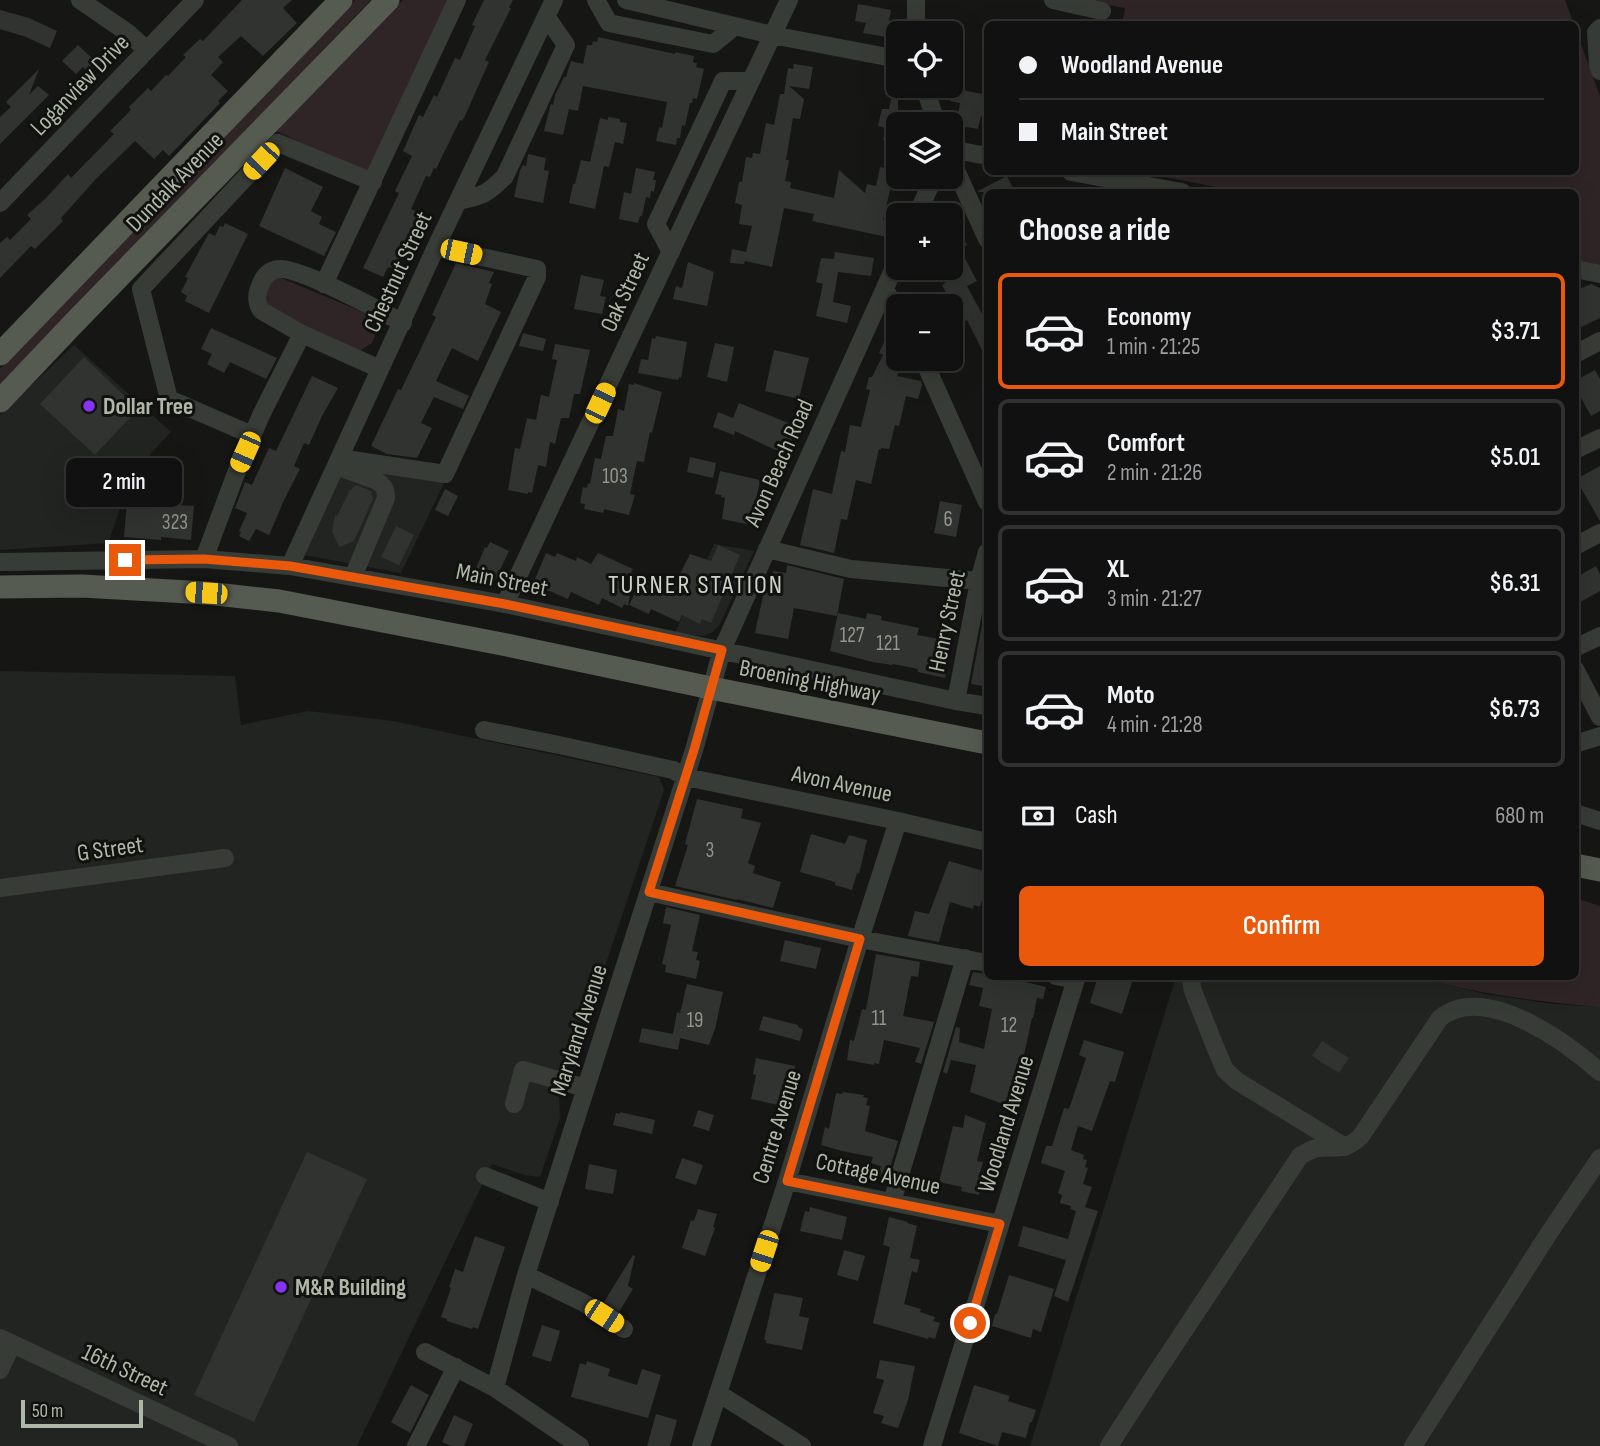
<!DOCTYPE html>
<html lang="en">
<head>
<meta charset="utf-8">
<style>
	body { margin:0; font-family:"Sofia Sans Condensed",sans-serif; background:#191a19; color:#f1f3f6; height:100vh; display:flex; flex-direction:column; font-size:26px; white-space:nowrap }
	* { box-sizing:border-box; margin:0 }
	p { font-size:23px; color:#9c9d9f }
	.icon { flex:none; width:38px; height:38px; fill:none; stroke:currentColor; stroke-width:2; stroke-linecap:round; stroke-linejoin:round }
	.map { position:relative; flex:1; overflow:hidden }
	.panel { position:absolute; left:984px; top:189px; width:595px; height:791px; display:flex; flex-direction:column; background:#101110; border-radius:10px; box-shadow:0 7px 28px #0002,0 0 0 2px #303130 }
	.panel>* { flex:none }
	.hud { position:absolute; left:984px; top:21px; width:595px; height:154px; border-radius:10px; box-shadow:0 7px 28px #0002,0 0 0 2px #303130; display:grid; align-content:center; height:154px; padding:0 35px; background:#101110 }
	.controls { position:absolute; left:886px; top:21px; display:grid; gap:14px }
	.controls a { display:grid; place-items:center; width:77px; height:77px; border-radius:10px; background:#101110; box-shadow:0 7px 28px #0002,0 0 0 2px #303130; font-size:35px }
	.scale { position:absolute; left:21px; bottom:18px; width:122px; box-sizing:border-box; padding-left:7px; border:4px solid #afb7a7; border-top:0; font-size:19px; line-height:24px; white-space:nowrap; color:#afb7a7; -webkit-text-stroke:5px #111210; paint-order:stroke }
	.end { position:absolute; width:32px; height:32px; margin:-16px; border:9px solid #ea580c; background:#fff; box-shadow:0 0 0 4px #fff }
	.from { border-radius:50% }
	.bubble { position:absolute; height:49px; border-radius:10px; background:#101110; box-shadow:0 7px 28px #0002,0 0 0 2px #303130; font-size:23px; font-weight:600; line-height:49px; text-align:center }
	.car { position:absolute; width:21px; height:42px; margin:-21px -10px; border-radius:9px; box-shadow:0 0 5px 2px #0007; background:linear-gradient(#f5c518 24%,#345 0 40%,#f5c518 0 76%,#345 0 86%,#f5c518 0) }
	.hud b { display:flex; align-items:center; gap:24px; height:66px; font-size:26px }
	.hud b+b { border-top:2px solid #303130 }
	.hud i { width:18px; height:18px; background:#f1f3f6 }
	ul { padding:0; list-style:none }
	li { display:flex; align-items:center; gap:21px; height:116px; margin:0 14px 10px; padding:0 21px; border:4px solid #303130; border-radius:10px }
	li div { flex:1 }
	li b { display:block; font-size:26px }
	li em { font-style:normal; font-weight:600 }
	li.selected { border-color:#ea580c }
	li>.icon { width:63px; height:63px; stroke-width:1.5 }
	h2 { padding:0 35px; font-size:32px; line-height:84px }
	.pay { display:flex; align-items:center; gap:18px; height:77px; padding:0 35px; font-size:26px }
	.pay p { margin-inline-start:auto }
	.button { display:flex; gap:14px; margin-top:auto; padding:14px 35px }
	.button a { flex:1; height:80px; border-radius:10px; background:#ea580c; color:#fff; font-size:28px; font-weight:600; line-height:80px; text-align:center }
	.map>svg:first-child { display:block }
	.built { fill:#222421 }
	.green { fill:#2f2526 }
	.building { fill:#313330 }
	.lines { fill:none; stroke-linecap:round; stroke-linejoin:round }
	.minor { stroke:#383c36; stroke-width:18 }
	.major { stroke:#565b52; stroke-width:23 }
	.route { stroke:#ea580c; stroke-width:9 }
	.poi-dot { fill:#8932f2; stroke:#111210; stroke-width:2.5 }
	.labels { text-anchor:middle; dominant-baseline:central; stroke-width:6; stroke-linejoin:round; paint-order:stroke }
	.number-label { font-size:21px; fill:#909689 }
	.street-label { font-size:24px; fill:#afb7a7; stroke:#111210 }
	.poi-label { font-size:24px; font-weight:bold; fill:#afb7a7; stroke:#111210; text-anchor:start }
	.neighbourhood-label { font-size:26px; letter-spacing:2px; fill:#cdd3c8; stroke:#111210 }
</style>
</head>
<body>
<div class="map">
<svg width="1600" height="1446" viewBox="0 0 1600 1446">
	<rect width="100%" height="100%" fill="#161715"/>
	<path class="built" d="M74,345L171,432L152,452L128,486L108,543L0,550V415Z
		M344,463L445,481L401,573L304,555Z
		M714,544L754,551L719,626L711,633L703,636L675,633Z
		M0,671L235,676L241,725L308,711L393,721L659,777L664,790L566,1083L559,1098L560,1118L540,1177L524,1175L492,1164L357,1446H0Z
		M1176,977H1414L1485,994L1553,1004L1600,1007V1446H1030Z"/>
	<path class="green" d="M355,0H371L0,386V369Z
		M403,0H452L370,174H362L275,130Z
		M1081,0H1565L1574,24H1122L1125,8Z
		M1575,28L1600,96V265L1575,260V192H1242L1139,172H1575Z
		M281,278L370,315L378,327L372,343L358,352L278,315L261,300L270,279Z
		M1575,898L1600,906V1007C1537,1002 1475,993 1414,977L1575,976Z"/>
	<path class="building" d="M242,0H292L283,8L297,23L263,56L241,36L218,57L223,62L211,75L228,91L218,101L220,103L169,156L163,150L154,159L135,141L96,179L61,218L63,221L35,249L31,246L0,278V243L7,237L10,240L31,219L27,215L46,198L68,174L71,178L114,134L110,131L131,110L129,107L148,88L151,91L166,75L168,76L186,57L183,55L200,39L203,41Z
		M484,0H513L509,8H511L485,60L489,62L464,118L462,121L460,120L436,169L434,168L430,177L426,176L411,209L420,213L398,261L395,260L391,268L388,267L383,277L363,268L399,193L395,191L412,156L403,151L419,115L423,117L434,95L437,97L455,58L460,60L475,26L472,25Z
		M858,4L891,10L886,37L863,33L866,23L855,21Z
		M0,10L29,18L57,31L50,48L26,37L0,29Z
		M598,37L675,54V52L694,56L693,62L697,63L696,67L704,69L697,99L693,98L692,103H690L685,126L682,125L680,138H677L676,145L656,141L659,127L662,128L667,102L583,86L578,111L569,109L563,135L544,131L550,107L551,104L553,105L555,95L564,77H566L571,61L583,64L587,45H592L593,41L597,42Z
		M78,45L96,62L87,71L83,67L76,74L62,61Z
		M794,64L813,67L809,89L789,86L804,99L800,119L793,118L786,160H789L785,181L791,182L790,188L834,198L839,170L865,193L867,184L876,186L880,167L885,168L886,166L898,168V183L892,182L883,220L890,222L887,237L812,221L814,214L784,208L772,267L745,261L744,264L730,263L732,249L746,252L752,226L739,224L742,205L735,203L739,182H742L746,157L752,158L753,153L760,154L766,123L774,125L780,94H784L788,68L793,69Z
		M39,69L29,95L38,86L49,95L0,144V117L11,107L6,102Z
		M953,88L987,95V117L981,116L978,129L956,125L960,103L950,101Z
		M892,95L898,96V111L922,116L925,124H898V143L883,140L885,128L878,126L882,109H889Z
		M608,117L620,119V122L627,123L623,144L615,142L609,167L604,166L595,209L569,203L573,184H575L581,160L590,162L600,118L608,120Z
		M528,154L546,158L544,170L549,171L543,203L514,197L520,170L523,165L526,166Z
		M285,168L323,187L311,211L322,217L319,224L336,232L324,256L259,226Z
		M636,168L655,172L653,180H656L654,192L651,191L650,198L646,197L642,216H640L638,223L619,219L624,192L631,194Z
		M1007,176L1015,192H978V191Z
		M950,214L967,245L960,249L977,281L967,286L987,323V360L967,320L962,323L942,285L950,280Z
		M225,223L248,234L209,313L185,301L187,296L181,292L188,278L185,277L209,233L215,236L220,226L223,227Z
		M835,252L874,258L871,276L838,272L833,302L851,306L847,323L816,316L823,284L816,282L821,258L834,259Z
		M688,262L714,272L707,306L673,299L676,286L682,288Z
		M456,263L494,272L489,283L492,284L485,304L501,312L478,361L452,348L436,381L469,396L463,409L434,397L421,423L432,428L417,458L387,454L371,446L398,389L401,390L436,317L432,315Z
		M581,275L604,280L600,296L606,297L602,314L574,309Z
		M1591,284L1600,288V318L1575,330V291Z
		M893,323L898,324V359H905L897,376L921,381L922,385L918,399L906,396L899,426L895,425L889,449L881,448V450L879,449L871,484L856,480L847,520L841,519L834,553L800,545L813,489L832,494L841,451L845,452L850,425L861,427L870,390L866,389L869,377H872L883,355L879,353Z
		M211,328L277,358L266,379L230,362L224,373L207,364L212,354L201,349Z
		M523,333L546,339L543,351L519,346Z
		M656,336L687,342L681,378L679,377L678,380L638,373L641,359L648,360L652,338L655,339Z
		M715,343L734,347L727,382L707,377Z
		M555,344L590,350L580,394H574L569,418H561L555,444L550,442L546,467L538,465L532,493L528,492V494L508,490L515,448L520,449L527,418L536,420L541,395L549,397L557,360L552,359Z
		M774,350L809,358L799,399L765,391Z
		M84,357L138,409L95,455L40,404Z
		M1595,370L1600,379V411L1591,416L1575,387V381Z
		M312,376L338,388L322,416L309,445L304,443L294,466L300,469L285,498L269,535L256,529L249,541L239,536L241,532L239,531L247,513L235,508L245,482L252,485L269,448L276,451Z
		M634,383L662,392L652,433L650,432L644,462L637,461L630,494L635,495L629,515L604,509L603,513L584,509L585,504L580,503L583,487L587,488L588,483L590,484L595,458L601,459L606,436H613L618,409L624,411L629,384L634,385Z
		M739,403L798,427L786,453L782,452V453L735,431L734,435L713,427L718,412L733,418Z
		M690,457L716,463L713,478L687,472Z
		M1600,466V521L1578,483L1580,482L1578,478Z
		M720,471L760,480L751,525L722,519L725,498L721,497L722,495L715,494Z
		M356,485L371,491L373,499L354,541L339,547L332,531L335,515L337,516L350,490Z
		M445,489L458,496L448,516L435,510Z
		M940,501L962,505L956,537L934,533Z
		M127,502L194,506L191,540L161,537V540L124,537Z
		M396,526L414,535L399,565L381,557Z
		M490,542L509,551L493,585L473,576L485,547L487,548Z
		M718,545L740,555L711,623L702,619L700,624L682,615L679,622L651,609L649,614L629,605L642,579L671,592L690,554L711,561Z
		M546,553L555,557L557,553L576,561L577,557L591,564L598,553L633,569L631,572L634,574L628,606L624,604L622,608L602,598L599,605L571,592L568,599L533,584Z
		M787,565L844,579L837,616L794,608L788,639L755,633L767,577L772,578L773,571L786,573Z
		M1596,566L1600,574V591L1575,605V578Z
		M838,613L866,619L867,613L882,616L881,620L919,628L917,635L939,639L938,645L951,647L945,678L918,672V669L893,664L892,665L873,662L830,651Z
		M982,625L987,626V664L983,686L971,684Z
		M697,799L743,809L741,818L761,823L748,863L755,866L753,873L781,882L773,908L737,899V900L675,886L688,845L685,844Z
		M811,834L845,844L849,835L867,840L859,874L857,873L852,890L835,885V882L800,872Z
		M949,861L987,872V883L980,907L974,905L973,909L950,902L939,942L908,936L915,911L929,914Z
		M666,907L700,915L692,951L698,952L696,960L700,961L696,979L665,972L666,965L662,964L671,925L663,923Z
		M785,940L821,948L816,969L780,961Z
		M876,954L920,962L918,977L911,976L903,1016L934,1022L921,1064L915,1062L920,1048L884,1040L879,1064L874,1063V1065L847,1060L850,1040L854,1041L862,1009L866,1010Z
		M973,972L987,974V976L1004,979L1005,977L1046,987L1043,999L1037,998L1033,1018H1032L1019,1078H1021L1018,1091L1009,1090L1006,1105L970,1092L976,1065L951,1060L947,1074L943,1072L956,1027L960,1028L959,1042L984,1049L992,1009L979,1006L983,988L969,985Z
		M1098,976H1134L1122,1014L1090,1003Z
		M687,984L723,992L715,1029L709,1045L680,1038L678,1050L639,1042L642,1028L673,1034L677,1012L680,1013Z
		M763,1016L798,1025V1027L803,1029L800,1041L759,1030Z
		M1084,1040L1124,1052L1115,1082L1110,1081L1092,1131L1078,1126L1071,1150L1084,1155L1083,1159L1087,1160L1085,1167L1088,1168L1083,1184L1092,1187L1085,1207L1098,1211L1068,1302L1054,1296L1066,1260L1018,1246L1023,1226L1068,1239L1076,1211L1070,1209L1071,1206L1060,1203L1062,1195L1058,1193L1065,1171L1041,1163L1046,1146H1052L1064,1108L1069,1109L1086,1058L1079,1055Z
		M1322,1041L1349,1058L1339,1073L1312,1056Z
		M756,1058L795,1066L792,1082L787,1081L783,1106L751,1099L756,1075L753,1074Z
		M843,1092L864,1095L863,1097L868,1098L866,1105L870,1106L865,1131L898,1141L887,1178L878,1176L881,1166L871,1163L873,1157L842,1151L821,1145L825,1127L829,1129L836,1093L842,1094Z
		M698,1110L714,1115L709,1131L693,1126Z
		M620,1112L655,1120L652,1134L613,1125L616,1113L620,1114Z
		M965,1115L986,1123L977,1161L983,1162L980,1173L984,1174L979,1195L961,1191L962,1187L939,1182L953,1126L963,1128Z
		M307,1152L367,1179L254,1422L194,1395Z
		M682,1158L703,1165L696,1185L675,1178Z
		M589,1164L617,1170L613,1194L585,1189Z
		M810,1207L847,1217L842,1240L800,1231L805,1211L809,1212Z
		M698,1209L717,1214L713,1227L715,1228L705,1256L682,1248L691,1220L694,1221Z
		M889,1217L908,1222L907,1223L917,1226L910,1258L920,1260L917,1273L912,1271L904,1304L921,1309L920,1312L935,1317L933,1321L940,1323L935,1339L929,1337L928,1339L873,1323L890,1247L883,1245Z
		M475,1236L505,1247L478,1329L473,1327L472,1329L447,1321V1319L441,1317L451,1288L449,1287L455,1269L463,1272Z
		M844,1250L865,1256L858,1281L837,1275Z
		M633,1255L635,1256L628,1286L633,1289L619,1312L604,1302Z
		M1009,1275L1054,1289L1041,1332L1033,1329L1031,1338L992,1326L995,1314H997Z
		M775,1293L803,1298L799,1316L809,1318L802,1350L766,1343V1340H764L774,1294Z
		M542,1325L560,1331L551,1362L532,1356Z
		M880,1360L915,1366L908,1400L898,1428L881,1423L884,1416L873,1413L884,1380L876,1378Z
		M587,1361L610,1369L608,1376L637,1385L642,1369L661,1375L648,1418L571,1397L580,1363L586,1365Z
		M411,1385L429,1395L410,1433L391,1422Z
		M974,1385L1010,1396L1008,1401L1036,1410L1032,1422H1030L1026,1438L1002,1432L998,1446L959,1433Z
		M656,1414L677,1420L670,1446H647Z
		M454,1415L473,1424L464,1446H451L442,1442Z"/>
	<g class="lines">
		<path class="minor" d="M80,0L128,33L147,50
			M596,0L609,23L713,44L735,26
			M626,0L772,35L898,59
			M1053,0L1102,11
			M1600,28L1596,32L1598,65L1600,71
			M916,33V0
			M924,86L937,124
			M950,149L987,156
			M950,157L987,239
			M1071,172L1182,192
			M458,201C482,196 488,194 505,176L566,45L546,16
			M0,203L195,0
			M917,215L934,177
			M671,252L656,224L723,81H751
			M1575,269L1600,274
			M324,284L457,0
			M885,289L898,313
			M1575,354L1600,341
			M923,359L987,502
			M380,369L302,334L262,311C256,304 256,294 260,286C263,277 269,270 279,269C299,267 381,311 403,323
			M252,435L169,399L141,289L278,143L373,182
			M1575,450L1600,438
			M339,458L445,474L537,277V269L436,247
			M336,466L375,480C384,485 386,489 386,498L353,577
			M1575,546L1600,533
			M767,549L851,569L979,581
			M204,559L238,468L262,413L302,334
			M0,562L204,559L290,566L505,604L956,701L987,706
			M290,566L436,247L554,0
			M505,604L789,0
			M1575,648L1600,636
			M1575,669L1600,717
			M956,701L979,581L987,552
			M484,730L564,746L673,770L686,777L898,821L987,842
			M1575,744L1600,736
			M1575,813L1600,821
			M0,888L225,858
			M649,892L860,939L987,963
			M1056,976L1076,980
			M1190,976L1193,991L1216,1049L1225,1070L1237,1081L1345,1147
			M514,1104L523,1070L585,1088
			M485,1176L550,1202
			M787,1181L1000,1224
			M892,1202L965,958
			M526,1275L584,1303L624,1329
			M0,1338L229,1446
			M425,1352L495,1388L580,1446
			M0,1370L12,1344
			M495,1388L526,1275L694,750L722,650L898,259
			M718,1393L802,1446
			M416,1446L456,1367
			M701,1446L787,1181L860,939L898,821
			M932,1446L1077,976
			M1109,1446L1156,1373L1300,1156C1306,1153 1311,1149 1317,1148C1337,1146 1345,1152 1361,1136L1440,1018C1485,982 1566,1042 1600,1072
			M1413,1446L1549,1233L1600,1158"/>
		<path class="major" d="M0,354L341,0
			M0,401L73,324L388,0
			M0,587L82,586L206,593L279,601L507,645L711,688L987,743
			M1575,865L1600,870"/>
	</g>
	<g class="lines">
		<path class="route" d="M125,560L204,559L290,566L505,604L722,650L694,750L649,892L860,939L787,1181L1000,1224L970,1323"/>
	</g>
	<g class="poi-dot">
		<circle cx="89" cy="406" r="7"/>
		<circle cx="281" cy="1287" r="7"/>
	</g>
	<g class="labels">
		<g class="number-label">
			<text x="615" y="476">103</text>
			<text x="948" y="519">6</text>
			<text x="175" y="522">323</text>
			<text x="852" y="635">127</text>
			<text x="888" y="643">121</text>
			<text x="710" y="850">3</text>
			<text x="879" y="1018">11</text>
			<text x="695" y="1020">19</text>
			<text x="1009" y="1025">12</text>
		</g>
		<g class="street-label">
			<text transform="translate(80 85) rotate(-46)">Loganview Drive</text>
			<text transform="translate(175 182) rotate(-46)">Dundalk Avenue</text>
			<text transform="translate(398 272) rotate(-65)">Chestnut Street</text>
			<text transform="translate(625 292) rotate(-65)">Oak Street</text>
			<text transform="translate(779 463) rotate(-66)">Avon Beach Road</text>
			<text transform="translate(502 580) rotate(11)">Main Street</text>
			<text transform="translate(947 621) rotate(-78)">Henry Street</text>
			<text transform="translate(810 681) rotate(11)">Broening Highway</text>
			<text transform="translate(842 784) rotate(12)">Avon Avenue</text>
			<text transform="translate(110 849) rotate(-8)">G Street</text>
			<text transform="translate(579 1030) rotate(-72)">Maryland Avenue</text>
			<text transform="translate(1006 1124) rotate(-73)">Woodland Avenue</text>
			<text transform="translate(777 1127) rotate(-73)">Centre Avenue</text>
			<text transform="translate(878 1174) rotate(12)">Cottage Avenue</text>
			<text transform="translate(125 1370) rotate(25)">16th Street</text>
		</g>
		<g class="poi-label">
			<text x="103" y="406">Dollar Tree</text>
			<text x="295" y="1287">M&amp;R Building</text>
		</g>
		<g class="neighbourhood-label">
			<text x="696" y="585">TURNER STATION</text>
		</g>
	</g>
</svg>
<div class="controls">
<a><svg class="icon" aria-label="locate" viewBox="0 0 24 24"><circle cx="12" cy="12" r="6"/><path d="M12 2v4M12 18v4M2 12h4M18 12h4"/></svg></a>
<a><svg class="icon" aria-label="layers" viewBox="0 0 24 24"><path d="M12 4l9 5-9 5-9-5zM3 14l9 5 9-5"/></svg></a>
<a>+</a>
<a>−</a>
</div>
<div class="scale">50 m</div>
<i class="end from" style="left:970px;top:1323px"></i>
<i class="end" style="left:125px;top:560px"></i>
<div class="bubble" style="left:66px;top:458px;width:116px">2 min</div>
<i class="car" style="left:261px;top:161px;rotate:223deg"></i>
<i class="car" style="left:461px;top:252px;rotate:102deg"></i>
<i class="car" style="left:600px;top:403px;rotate:25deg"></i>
<i class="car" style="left:245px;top:452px;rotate:204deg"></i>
<i class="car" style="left:206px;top:593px;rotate:274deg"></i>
<i class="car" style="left:764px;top:1251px;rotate:198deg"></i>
<i class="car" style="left:604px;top:1316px;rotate:123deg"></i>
<div class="hud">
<b><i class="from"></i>Woodland Avenue</b>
<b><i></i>Main Street</b>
</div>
<section class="panel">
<h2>Choose a ride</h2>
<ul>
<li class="selected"><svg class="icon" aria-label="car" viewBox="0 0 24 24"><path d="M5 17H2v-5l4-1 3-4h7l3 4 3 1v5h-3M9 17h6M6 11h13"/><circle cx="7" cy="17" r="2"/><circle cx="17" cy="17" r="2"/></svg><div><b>Economy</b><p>1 min · 21:25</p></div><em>$3.71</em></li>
<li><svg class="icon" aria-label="car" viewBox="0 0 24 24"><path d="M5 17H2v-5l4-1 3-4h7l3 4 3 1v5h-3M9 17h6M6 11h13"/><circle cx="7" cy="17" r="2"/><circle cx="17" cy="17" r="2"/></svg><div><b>Comfort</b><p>2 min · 21:26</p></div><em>$5.01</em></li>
<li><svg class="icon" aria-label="car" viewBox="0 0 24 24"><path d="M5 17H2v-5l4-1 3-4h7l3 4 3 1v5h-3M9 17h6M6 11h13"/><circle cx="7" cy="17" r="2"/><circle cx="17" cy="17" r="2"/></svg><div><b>XL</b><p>3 min · 21:27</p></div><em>$6.31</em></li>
<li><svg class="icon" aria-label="car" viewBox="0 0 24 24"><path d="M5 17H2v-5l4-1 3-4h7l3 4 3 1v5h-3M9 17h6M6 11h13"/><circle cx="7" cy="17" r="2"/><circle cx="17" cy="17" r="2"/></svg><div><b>Moto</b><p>4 min · 21:28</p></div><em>$6.73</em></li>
</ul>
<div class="pay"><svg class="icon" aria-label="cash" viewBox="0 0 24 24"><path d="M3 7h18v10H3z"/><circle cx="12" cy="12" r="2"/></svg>Cash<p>680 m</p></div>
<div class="button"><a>Confirm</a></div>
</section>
</div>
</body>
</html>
